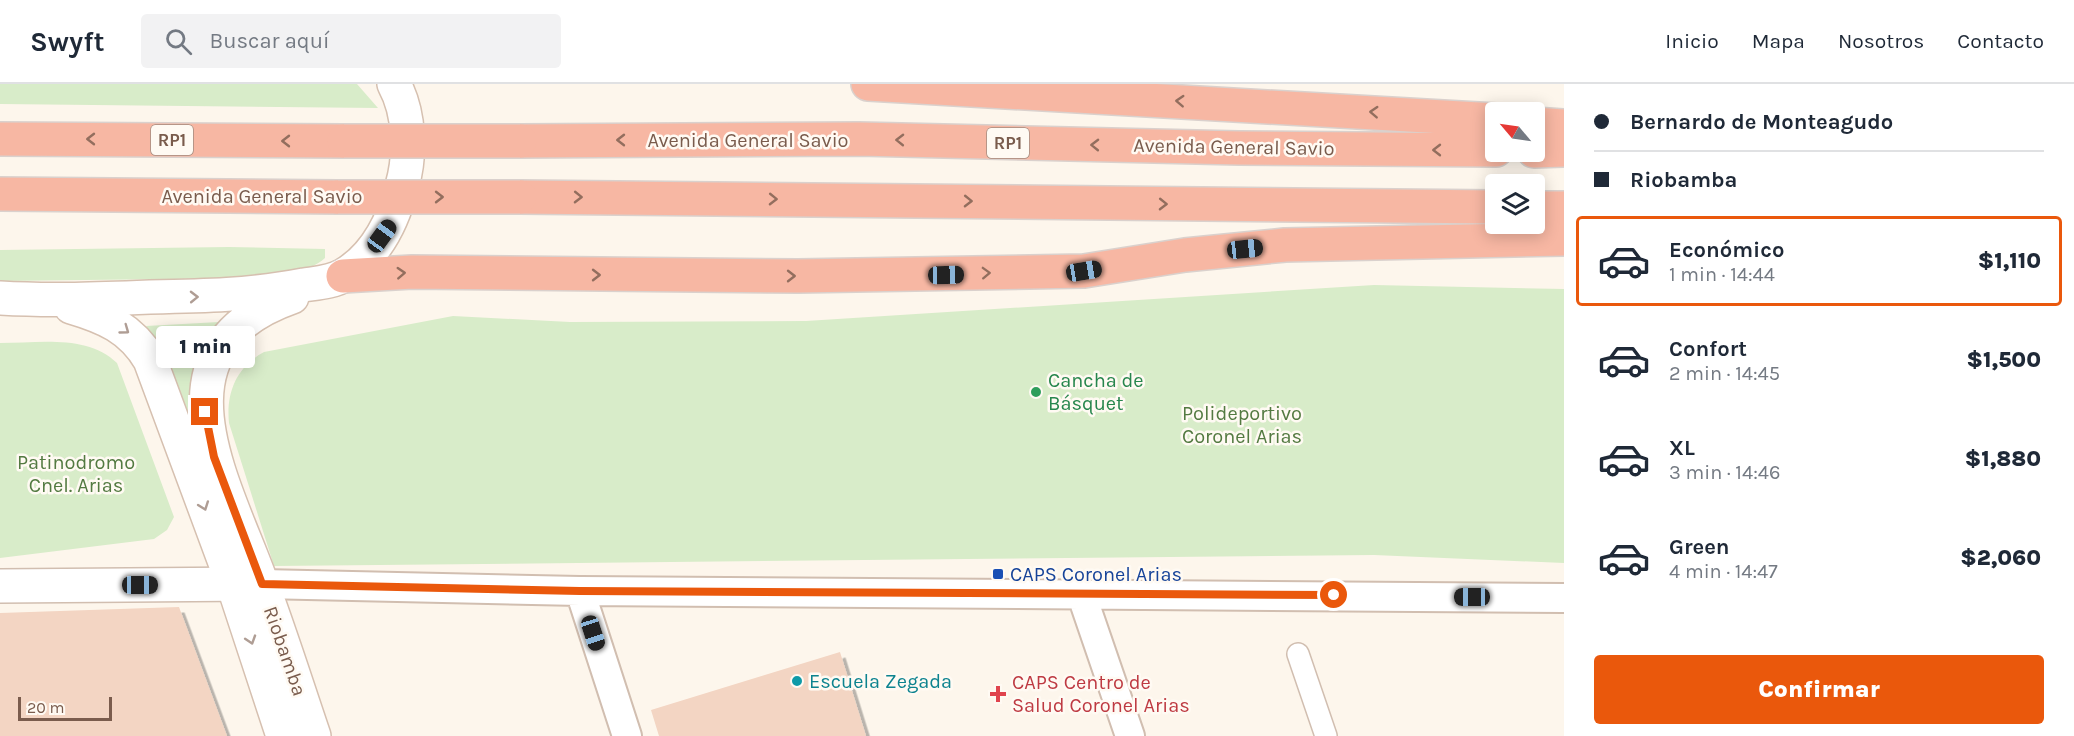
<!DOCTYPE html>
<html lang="es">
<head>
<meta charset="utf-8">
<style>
	body { margin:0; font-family:Karla,sans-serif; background:#f2f2f3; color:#1f2937; height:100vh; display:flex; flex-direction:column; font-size:22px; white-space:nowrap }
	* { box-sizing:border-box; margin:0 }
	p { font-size:20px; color:#747a83 }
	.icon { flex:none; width:33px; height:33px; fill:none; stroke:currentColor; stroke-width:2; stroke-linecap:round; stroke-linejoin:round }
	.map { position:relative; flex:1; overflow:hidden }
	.details { display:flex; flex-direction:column; background:#fff; width:510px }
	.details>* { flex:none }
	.hud { display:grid; align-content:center; height:132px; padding:0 30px; background:#fff }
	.needle { width:39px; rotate:299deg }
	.buttons { position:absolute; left:1485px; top:18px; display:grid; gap:12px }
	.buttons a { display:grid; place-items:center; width:60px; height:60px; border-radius:6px; background:#fff; box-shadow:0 3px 15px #0003; font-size:30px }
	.scale { position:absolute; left:18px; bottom:15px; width:94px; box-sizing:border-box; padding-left:6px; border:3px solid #7a5c4d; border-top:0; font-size:16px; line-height:21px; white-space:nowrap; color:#7a5c4d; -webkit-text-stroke:4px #fffaf3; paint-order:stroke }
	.end { position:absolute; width:27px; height:27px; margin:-14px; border:8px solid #ea580c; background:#fff; box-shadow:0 0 0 3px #fff }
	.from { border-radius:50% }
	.bubble { position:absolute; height:42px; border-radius:6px; background:#fff; box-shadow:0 3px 15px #0003; font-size:20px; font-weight:800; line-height:42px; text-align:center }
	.car { position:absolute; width:18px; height:36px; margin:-18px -9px; border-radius:8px; box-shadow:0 0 4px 2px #0007; background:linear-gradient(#222 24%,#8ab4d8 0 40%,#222 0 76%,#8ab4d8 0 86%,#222 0) }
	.hud b { display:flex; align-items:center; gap:21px; height:57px; font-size:22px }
	.hud b+b { border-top:2px solid #e0e1e3 }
	.hud i { width:15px; height:15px; background:#1f2937 }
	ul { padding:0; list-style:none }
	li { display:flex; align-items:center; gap:18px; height:90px; margin:0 12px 9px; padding:0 18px; border:3px solid transparent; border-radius:6px }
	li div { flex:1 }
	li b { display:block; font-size:22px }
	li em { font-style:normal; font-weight:800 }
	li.on { border-color:#ea580c }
	li>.icon { width:54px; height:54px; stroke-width:1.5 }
	.primary-button { display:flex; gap:12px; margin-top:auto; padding:12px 30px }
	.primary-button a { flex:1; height:69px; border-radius:6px; background:#ea580c; color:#fff; font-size:24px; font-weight:800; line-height:69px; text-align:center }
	header { display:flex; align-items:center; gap:36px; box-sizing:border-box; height:84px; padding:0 30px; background:#fff; border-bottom:2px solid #e0e1e3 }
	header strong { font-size:28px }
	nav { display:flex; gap:33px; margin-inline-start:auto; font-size:21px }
	.search { width:420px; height:54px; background:#f2f2f3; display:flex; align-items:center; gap:15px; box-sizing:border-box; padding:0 21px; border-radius:6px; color:#747a83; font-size:22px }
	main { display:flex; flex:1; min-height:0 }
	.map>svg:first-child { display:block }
	.green { fill:#d8ecc9 }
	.building { fill:#f3d5c3; filter:url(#shadow) }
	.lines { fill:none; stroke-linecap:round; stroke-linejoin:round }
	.pedestrian-casing { stroke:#d1beb0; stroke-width:24 }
	.minor-casing { stroke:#d1beb0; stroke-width:32 }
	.tertiary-casing { stroke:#d1beb0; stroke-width:36 }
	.secondary-casing { stroke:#d6c0b0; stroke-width:36 }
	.motorway-casing { stroke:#dad1cd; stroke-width:36 }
	.pedestrian { stroke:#fff; stroke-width:21 }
	.minor { stroke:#fff; stroke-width:28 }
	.tertiary { stroke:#fff; stroke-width:33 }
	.secondary { stroke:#fff; stroke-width:33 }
	.motorway { stroke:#f7b7a3; stroke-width:33 }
	.motorway-bridge-casing { stroke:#dad1cd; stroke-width:36; stroke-linecap:butt }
	.motorway-bridge { stroke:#f7b7a3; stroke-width:33 }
	.oneway { stroke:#936e5e }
	.oneway2 { stroke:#af9d94 }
	.route { stroke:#ea580c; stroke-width:8 }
	.leisure-dot { fill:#2e9e5b; stroke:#fffaf3; stroke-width:2 }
	.transit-dot { fill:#1a4fb4; stroke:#fffaf3; stroke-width:2 }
	.culture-dot { fill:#0f9aa8; stroke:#fffaf3; stroke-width:2 }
	.health-dot { fill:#e0444e; stroke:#fffaf3; stroke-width:2 }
	.labels { text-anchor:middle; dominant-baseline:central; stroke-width:5; stroke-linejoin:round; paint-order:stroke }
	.shield { fill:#fffaf3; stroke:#a28b7f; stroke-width:1.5 }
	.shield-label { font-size:18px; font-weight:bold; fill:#7a5c4d }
	.street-label { font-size:20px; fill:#7a5c4d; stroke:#fffaf3 }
	.leisure-label { font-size:20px; fill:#27864d; stroke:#fffaf3; text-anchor:start }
	.park-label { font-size:20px; fill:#537a41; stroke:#fffaf3 }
	.transit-label { font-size:20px; fill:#164399; stroke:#fffaf3; text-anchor:start }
	.culture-label { font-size:20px; fill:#0d838f; stroke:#fffaf3; text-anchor:start }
	.health-label { font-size:20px; fill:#be3a42; stroke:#fffaf3; text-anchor:start }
</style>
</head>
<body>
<header>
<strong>Swyft</strong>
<div class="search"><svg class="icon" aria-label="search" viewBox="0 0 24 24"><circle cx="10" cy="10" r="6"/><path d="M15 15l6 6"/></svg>Buscar aquí</div>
<nav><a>Inicio</a><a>Mapa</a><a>Nosotros</a><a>Contacto</a></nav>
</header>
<main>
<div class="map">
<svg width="1564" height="652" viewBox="0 0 1564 652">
	<defs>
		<filter id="shadow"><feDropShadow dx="5.5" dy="5.5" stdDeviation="0" flood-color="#0004"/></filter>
	</defs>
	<rect width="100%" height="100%" fill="#fdf6ec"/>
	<path class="green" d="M0,0H357L378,24L0,20Z
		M229,163L325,165V174C308,189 285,190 263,194L0,197V166Z
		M1374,201L1564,205V479L1374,471L274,482L229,339C226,309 236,283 264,268L453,232L570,238L806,237Z
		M219,238L193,287L188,335L172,284L146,242Z
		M0,259C38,259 88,250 117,279L174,433L167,446L154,455L0,474Z"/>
	<path class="building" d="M179,523L227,652H0V529Z
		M840,568L866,652H659L651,626Z"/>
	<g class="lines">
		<defs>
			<path id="pedestrian" d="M1298,570L1326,652"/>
			<path id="minor" d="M262,500L580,507L1564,514
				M580,507L627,652
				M1081,509L1130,652"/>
			<path id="tertiary" d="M0,502L260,500"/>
			<path id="secondary" d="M292,213C147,264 222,393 259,492C279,545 296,599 314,652
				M0,214C50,217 100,215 150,213C202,212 253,211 304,201C317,199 333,198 344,191C376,172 393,137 402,102C411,71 410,29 394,0
				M71,223C105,233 131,244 150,276L233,500L283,652"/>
			<path id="motorway" d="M868,0L1496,36
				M1534,40L1564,42
				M0,55L344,57
				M520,57L859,55L1239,64L1496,66
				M1534,67L1564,66
				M0,110L338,113
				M520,113L1496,123
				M1534,124H1564
				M343,192L412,188L798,192L1084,187L1185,171L1285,161L1564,155"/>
		</defs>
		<use href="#pedestrian" class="pedestrian-casing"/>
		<use href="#minor" class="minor-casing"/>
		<use href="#tertiary" class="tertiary-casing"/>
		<use href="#secondary" class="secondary-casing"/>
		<use href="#motorway" class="motorway-casing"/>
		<use href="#pedestrian" class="pedestrian"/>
		<use href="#minor" class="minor"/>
		<use href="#tertiary" class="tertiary"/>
		<use href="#secondary" class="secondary"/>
		<use href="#motorway" class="motorway"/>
		<defs>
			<path id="motorway-bridge" d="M344,57H520
				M338,113H520"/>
		</defs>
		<use href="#motorway-bridge" class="motorway-bridge-casing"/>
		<use href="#motorway-bridge" class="motorway-bridge"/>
	</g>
	<defs><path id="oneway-chevron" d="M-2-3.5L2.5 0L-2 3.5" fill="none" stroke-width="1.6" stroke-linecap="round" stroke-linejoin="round" transform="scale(1.5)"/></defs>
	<g class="oneway">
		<use href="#oneway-chevron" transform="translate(1180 17) rotate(-177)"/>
		<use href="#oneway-chevron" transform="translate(1374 28) rotate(-177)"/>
		<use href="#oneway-chevron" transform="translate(91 55) rotate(-180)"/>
		<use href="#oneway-chevron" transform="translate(621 56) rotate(180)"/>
		<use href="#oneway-chevron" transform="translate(900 56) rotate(-179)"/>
		<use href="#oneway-chevron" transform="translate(286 57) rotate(-180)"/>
		<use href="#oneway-chevron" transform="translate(1095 61) rotate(-179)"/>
		<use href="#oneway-chevron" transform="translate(1437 66) rotate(-180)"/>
		<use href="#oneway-chevron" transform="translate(439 113)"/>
		<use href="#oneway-chevron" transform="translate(578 113) rotate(1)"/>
		<use href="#oneway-chevron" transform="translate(773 115) rotate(1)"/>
		<use href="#oneway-chevron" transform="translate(968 117) rotate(1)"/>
		<use href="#oneway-chevron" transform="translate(1163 120) rotate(1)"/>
		<use href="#oneway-chevron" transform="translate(401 189) rotate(-3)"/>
		<use href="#oneway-chevron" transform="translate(986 189) rotate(-2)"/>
		<use href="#oneway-chevron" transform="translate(596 191)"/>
		<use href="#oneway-chevron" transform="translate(791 192)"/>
	</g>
	<g class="oneway2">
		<use href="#oneway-chevron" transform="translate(194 213) rotate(-1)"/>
		<use href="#oneway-chevron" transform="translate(125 246) rotate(36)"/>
		<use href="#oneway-chevron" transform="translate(204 422) rotate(70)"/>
		<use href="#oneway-chevron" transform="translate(251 556) rotate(72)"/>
	</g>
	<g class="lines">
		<path class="route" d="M205,328L214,373L262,500L580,507L1334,511"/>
	</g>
	<circle class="leisure-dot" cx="1036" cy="308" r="6"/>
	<rect class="transit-dot" x="992" y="484" width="12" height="12" rx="3"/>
	<circle class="culture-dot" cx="797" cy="597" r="6"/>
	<path class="health-dot" d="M995 601h6v6h6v6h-6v6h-6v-6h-6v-6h6z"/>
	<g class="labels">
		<g class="shield">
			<rect x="151" y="41" width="42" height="30" rx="4.5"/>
			<rect x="987" y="44" width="42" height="30" rx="4.5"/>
		</g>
		<g class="shield-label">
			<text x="172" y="56">RP1</text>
			<text x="1008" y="59">RP1</text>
		</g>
		<g class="street-label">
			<text x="748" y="56">Avenida General Savio</text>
			<text transform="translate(1234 63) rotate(1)">Avenida General Savio</text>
			<text x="262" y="112">Avenida General Savio</text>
			<text transform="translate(285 567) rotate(71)">Riobamba</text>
		</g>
		<g class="leisure-label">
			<text x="1048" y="296">Cancha de<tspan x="1048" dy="23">Básquet</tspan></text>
		</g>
		<g class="park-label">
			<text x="1242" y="329">Polideportivo<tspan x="1242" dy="23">Coronel Arias</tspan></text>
			<text x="76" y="378">Patinodromo<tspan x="76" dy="23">Cnel. Arias</tspan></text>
		</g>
		<g class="transit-label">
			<text x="1010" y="490">CAPS Coronel Arias</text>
		</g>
		<g class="culture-label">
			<text x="809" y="597">Escuela Zegada</text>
		</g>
		<g class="health-label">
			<text x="1012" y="598">CAPS Centro de<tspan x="1012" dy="23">Salud Coronel Arias</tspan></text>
		</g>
	</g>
</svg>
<div class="buttons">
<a><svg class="needle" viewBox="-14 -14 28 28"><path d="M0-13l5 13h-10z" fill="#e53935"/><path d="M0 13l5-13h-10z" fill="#747a83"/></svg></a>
<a><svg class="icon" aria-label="layers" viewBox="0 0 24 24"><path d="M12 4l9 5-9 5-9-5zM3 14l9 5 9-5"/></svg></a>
</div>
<div class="scale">20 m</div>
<i class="end from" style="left:1334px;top:511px"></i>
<i class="end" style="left:205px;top:328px"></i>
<div class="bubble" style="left:156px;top:242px;width:99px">1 min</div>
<i class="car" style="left:382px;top:152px;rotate:36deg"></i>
<i class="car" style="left:1245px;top:165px;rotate:84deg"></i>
<i class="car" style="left:1084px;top:187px;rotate:81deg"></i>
<i class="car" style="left:946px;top:191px;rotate:89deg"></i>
<i class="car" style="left:140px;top:501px;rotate:90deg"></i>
<i class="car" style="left:1472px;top:513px;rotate:270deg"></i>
<i class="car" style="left:593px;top:549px;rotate:162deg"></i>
</div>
<section class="details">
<div class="hud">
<b><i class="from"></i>Bernardo de Monteagudo</b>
<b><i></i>Riobamba</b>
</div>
<ul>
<li class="on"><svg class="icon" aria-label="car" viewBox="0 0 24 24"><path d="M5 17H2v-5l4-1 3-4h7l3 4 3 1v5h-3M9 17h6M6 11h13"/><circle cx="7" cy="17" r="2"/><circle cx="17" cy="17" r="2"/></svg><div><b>Económico</b><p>1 min · 14:44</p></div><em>$1,110</em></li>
<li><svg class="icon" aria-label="car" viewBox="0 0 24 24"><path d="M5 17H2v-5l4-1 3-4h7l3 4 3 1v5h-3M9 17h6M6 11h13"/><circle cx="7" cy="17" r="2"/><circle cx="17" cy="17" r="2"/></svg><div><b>Confort</b><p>2 min · 14:45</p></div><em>$1,500</em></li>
<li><svg class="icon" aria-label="car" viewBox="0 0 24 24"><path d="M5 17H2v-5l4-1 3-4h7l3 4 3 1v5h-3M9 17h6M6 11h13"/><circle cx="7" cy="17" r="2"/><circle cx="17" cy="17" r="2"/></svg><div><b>XL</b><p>3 min · 14:46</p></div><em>$1,880</em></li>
<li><svg class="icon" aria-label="car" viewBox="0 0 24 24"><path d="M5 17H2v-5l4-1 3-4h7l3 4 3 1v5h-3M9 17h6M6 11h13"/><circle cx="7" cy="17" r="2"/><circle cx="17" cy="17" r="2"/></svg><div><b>Green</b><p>4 min · 14:47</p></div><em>$2,060</em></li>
</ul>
<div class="primary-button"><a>Confirmar</a></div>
</section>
</main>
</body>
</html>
